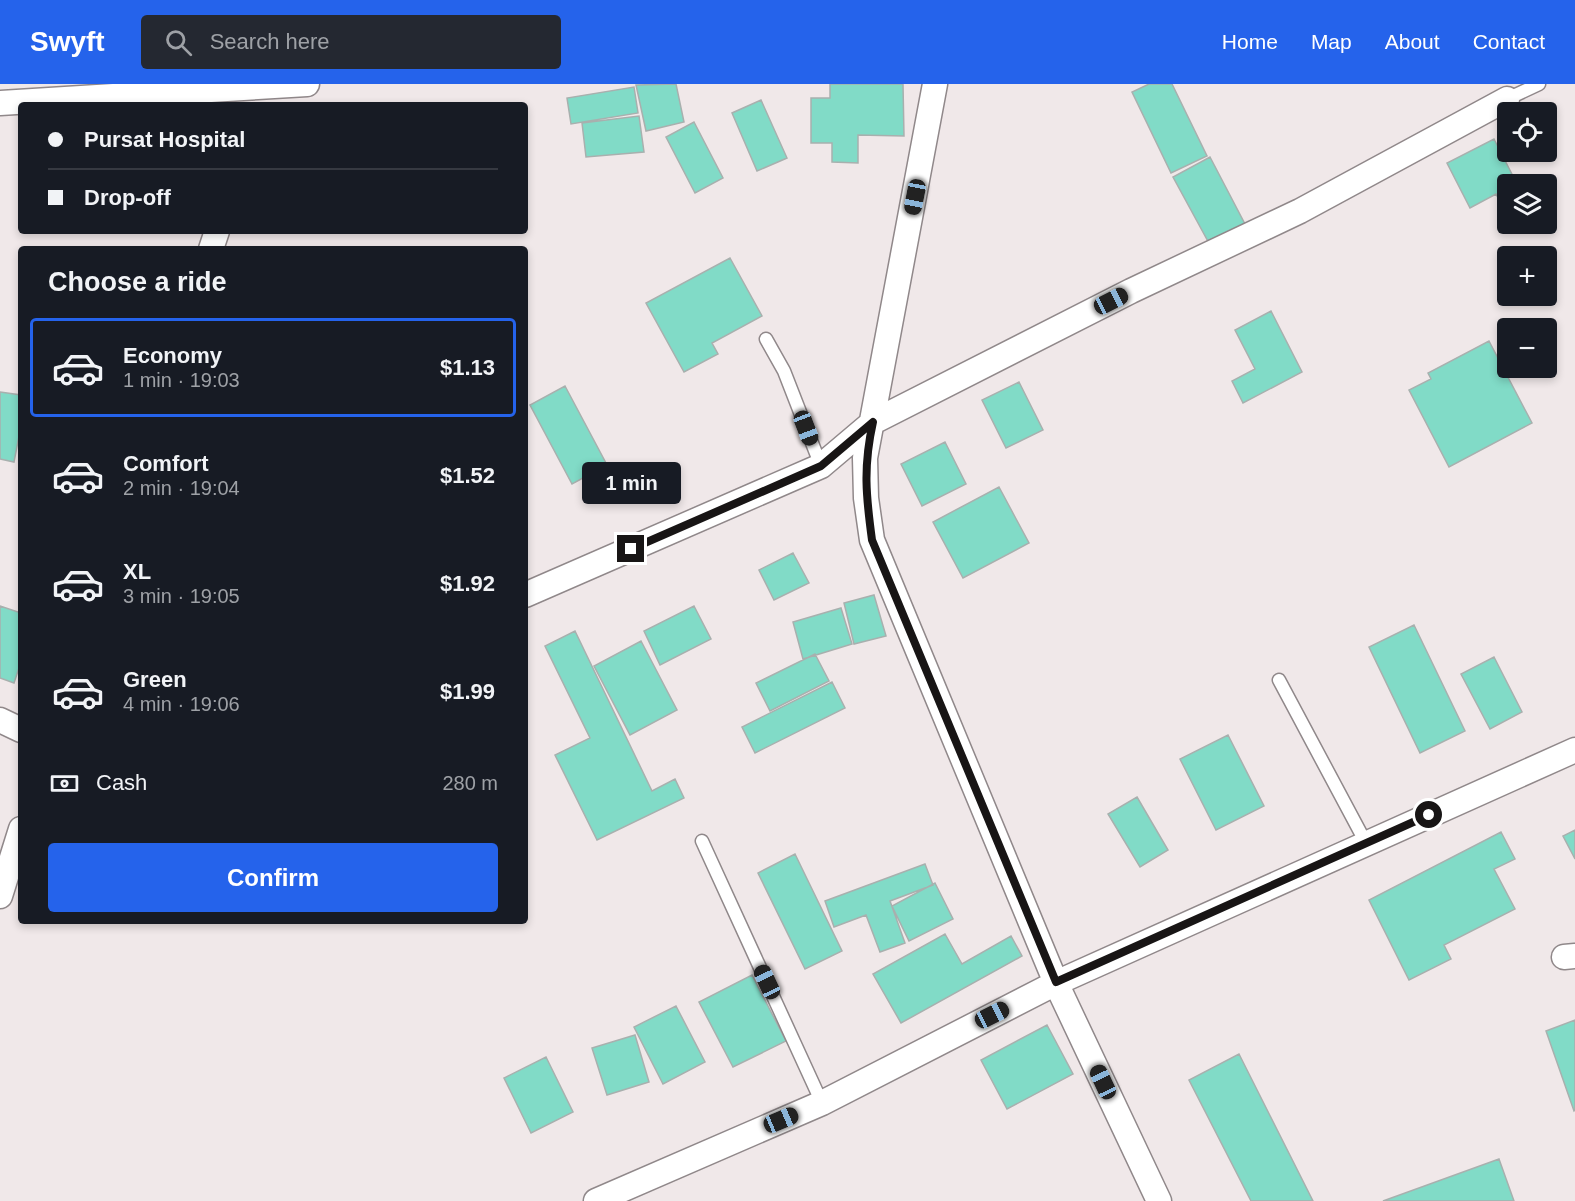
<!DOCTYPE html>
<html lang="en">
<head>
<meta charset="utf-8">
<style>
	body { margin:0; font-family:Helvetica,sans-serif; background:#242831; color:#f1f3f6; height:100vh; display:flex; flex-direction:column; font-size:22px; white-space:nowrap }
	* { box-sizing:border-box; margin:0 }
	p { font-size:20px; color:#9ea1a6 }
	.icon { flex:none; width:33px; height:33px; fill:none; stroke:currentColor; stroke-width:2; stroke-linecap:round; stroke-linejoin:round }
	.map { position:relative; flex:1; overflow:hidden }
	.side { position:absolute; left:18px; top:162px; width:510px; height:678px; display:flex; flex-direction:column; background:#171b24; border-radius:6px; box-shadow:0 3px 9px #0003 }
	.side>* { flex:none }
	.guide { position:absolute; left:18px; top:18px; width:510px; height:132px; border-radius:6px; box-shadow:0 3px 9px #0003; display:grid; align-content:center; height:132px; padding:0 30px; background:#171b24 }
	.tools { position:absolute; left:1497px; top:18px; display:grid; gap:12px }
	.tools a { display:grid; place-items:center; width:60px; height:60px; border-radius:6px; background:#171b24; box-shadow:0 3px 9px #0003; font-size:30px }
	.end { position:absolute; width:27px; height:27px; margin:-14px; border:8px solid #181515; background:#fff; box-shadow:0 0 0 3px #fff }
	.from { border-radius:50% }
	.bubble { position:absolute; height:42px; border-radius:6px; background:#171b24; box-shadow:0 3px 9px #0003; font-size:20px; font-weight:600; line-height:42px; text-align:center }
	.car { position:absolute; width:18px; height:36px; margin:-18px -9px; border-radius:8px; box-shadow:0 0 4px 2px #0007; background:linear-gradient(#222 24%,#8ab4d8 0 40%,#222 0 76%,#8ab4d8 0 86%,#222 0) }
	.guide b { display:flex; align-items:center; gap:21px; height:57px; font-size:22px }
	.guide b+b { border-top:2px solid #363941 }
	.guide i { width:15px; height:15px; background:#f1f3f6 }
	ul { padding:0; list-style:none }
	li { display:flex; align-items:center; gap:18px; height:99px; margin:0 12px 9px; padding:0 18px; border:3px solid transparent; border-radius:6px }
	li div { flex:1 }
	li b { display:block; font-size:22px }
	li em { font-style:normal; font-weight:600 }
	li.selected { border-color:#2563eb }
	li>.icon { width:54px; height:54px; stroke-width:1.5 }
	h2 { padding:0 30px; font-size:27px; line-height:72px }
	.pay { display:flex; align-items:center; gap:15px; height:66px; padding:0 30px; font-size:22px }
	.pay p { margin-inline-start:auto }
	.button { display:flex; gap:12px; margin-top:auto; padding:12px 30px }
	.button a { flex:1; height:69px; border-radius:6px; background:#2563eb; color:#fff; font-size:24px; font-weight:600; line-height:69px; text-align:center }
	header { display:flex; align-items:center; gap:36px; box-sizing:border-box; height:84px; padding:0 30px; background:#2563eb; color:#fff }
	header strong { font-size:28px }
	nav { display:flex; gap:33px; margin-inline-start:auto; font-size:21px }
	.search { width:420px; height:54px; background:#242831; display:flex; align-items:center; gap:15px; box-sizing:border-box; padding:0 21px; border-radius:6px; color:#9ea1a6; font-size:22px }
	.map>svg:first-child { display:block }
	.building { fill:#81dbc7; stroke:#a8b0ae; stroke-width:1.5 }
	.lines { fill:none; stroke-linecap:round; stroke-linejoin:round }
	.service-casing { stroke:#90888a; stroke-width:15 }
	.minor-casing { stroke:#90888a; stroke-width:27 }
	.service { stroke:#fff; stroke-width:12 }
	.minor { stroke:#fff; stroke-width:24 }
	.route { stroke:#181515; stroke-width:8 }
</style>
</head>
<body>
<header>
<strong>Swyft</strong>
<div class="search"><svg class="icon" aria-label="search" viewBox="0 0 24 24"><circle cx="10" cy="10" r="6"/><path d="M15 15l6 6"/></svg>Search here</div>
<nav><a>Home</a><a>Map</a><a>About</a><a>Contact</a></nav>
</header>
<div class="map">
<svg width="1575" height="1117" viewBox="0 0 1575 1117">
	<rect width="100%" height="100%" fill="#f0e8e9"/>
	<path class="building" d="M676,0L684,38L646,47L636,1Z
		M830,0H903L904,52L858,51V79L832,78V59H811V14H830Z
		M1149,0H1172L1207,72L1171,89L1132,8Z
		M634,3L638,29L571,40L567,14Z
		M761,16L787,74L757,87L732,29Z
		M639,32L644,68L586,73L582,39Z
		M694,38L723,94L695,109L666,53Z
		M1494,55L1517,100H1508V121L1503,123L1496,110L1470,124L1447,79Z
		M1210,73L1246,142L1210,161L1173,93Z
		M730,174L762,232L712,259L718,270L684,288L646,219Z
		M1271,227L1302,288L1243,319L1232,297L1255,285L1235,246Z
		M1489,257L1532,339L1449,383L1409,306L1431,295L1428,289Z
		M1019,298L1043,346L1006,364L982,316Z
		M565,302L607,381L572,400L530,321Z
		M0,308L21,311V342L14,378L0,375Z
		M945,358L966,400L922,422L901,380Z
		M999,403L1029,459L963,494L933,438Z
		M793,469L809,499L774,516L759,486Z
		M874,511L886,552L854,560L844,519Z
		M0,522L21,529V578L14,599L0,594Z
		M694,522L711,555L660,581L644,547Z
		M841,524L852,560L803,575L793,538Z
		M1414,541L1465,647L1420,669L1369,563Z
		M575,547L652,707L675,695L684,714L597,756L555,671L590,654L545,562Z
		M641,557L677,626L630,651L594,582Z
		M815,570L829,597L770,627L756,599Z
		M1494,573L1522,628L1490,645L1461,590Z
		M832,598L845,624L755,669L742,643Z
		M1228,651L1264,722L1216,746L1180,675Z
		M1137,713L1168,766L1140,783L1108,730Z
		M1575,746V775L1563,752Z
		M1501,748L1515,775L1494,785L1515,825L1444,861L1451,875L1409,896L1369,816Z
		M795,770L842,867L805,885L758,789Z
		M925,780L933,801L890,817L905,859L880,868L866,831L834,843L825,817Z
		M935,799L953,835L909,857L892,822Z
		M945,850L962,880L1011,852L1022,872L901,939L873,890Z
		M752,891L786,957L733,983L699,918Z
		M676,922L705,978L663,1000L634,943Z
		M1575,936V1026L1574,1027L1546,947Z
		M1047,941L1073,990L1007,1025L981,976Z
		M635,951L649,998L607,1011L592,964Z
		M1239,970L1313,1117H1251L1189,996Z
		M546,973L573,1028L531,1049L504,994Z
		M1499,1075L1514,1117H1383Z"/>
	<g class="lines">
		<defs>
			<path id="service" d="M1507,15L1539,0
				M766,255L784,287L821,382
				M1279,596L1366,759
				M702,757L822,1019"/>
			<path id="minor" d="M935,0L865,374L866,414L872,456L1056,899L1159,1117
				M0,19L307,0
				M211,165L217,147
				M525,511L821,382L873,338L1131,207L1300,127L1507,15
				M0,636L21,646
				M0,812L21,745
				M1564,873L1575,872
				M596,1117L822,1019L1056,899L1575,666"/>
		</defs>
		<use href="#service" class="service-casing"/>
		<use href="#minor" class="minor-casing"/>
		<use href="#service" class="service"/>
		<use href="#minor" class="minor"/>
	</g>
	<g class="lines">
		<path class="route" d="M631,465L821,382L873,338C863,383 866,412 872,456L1056,898L1429,731"/>
	</g>
</svg>
<div class="tools">
<a><svg class="icon" aria-label="locate" viewBox="0 0 24 24"><circle cx="12" cy="12" r="6"/><path d="M12 2v4M12 18v4M2 12h4M18 12h4"/></svg></a>
<a><svg class="icon" aria-label="layers" viewBox="0 0 24 24"><path d="M12 4l9 5-9 5-9-5zM3 14l9 5 9-5"/></svg></a>
<a>+</a>
<a>−</a>
</div>
<i class="end from" style="left:1429px;top:731px"></i>
<i class="end" style="left:631px;top:465px"></i>
<div class="bubble" style="left:582px;top:378px;width:99px">1 min</div>
<i class="car" style="left:915px;top:113px;rotate:191deg"></i>
<i class="car" style="left:1111px;top:217px;rotate:63deg"></i>
<i class="car" style="left:806px;top:344px;rotate:159deg"></i>
<i class="car" style="left:767px;top:898px;rotate:335deg"></i>
<i class="car" style="left:992px;top:931px;rotate:63deg"></i>
<i class="car" style="left:1103px;top:998px;rotate:335deg"></i>
<i class="car" style="left:781px;top:1036px;rotate:67deg"></i>
<div class="guide">
<b><i class="from"></i>Pursat Hospital</b>
<b><i></i>Drop-off</b>
</div>
<section class="side">
<h2>Choose a ride</h2>
<ul>
<li class="selected"><svg class="icon" aria-label="car" viewBox="0 0 24 24"><path d="M5 17H2v-5l4-1 3-4h7l3 4 3 1v5h-3M9 17h6M6 11h13"/><circle cx="7" cy="17" r="2"/><circle cx="17" cy="17" r="2"/></svg><div><b>Economy</b><p>1 min · 19:03</p></div><em>$1.13</em></li>
<li><svg class="icon" aria-label="car" viewBox="0 0 24 24"><path d="M5 17H2v-5l4-1 3-4h7l3 4 3 1v5h-3M9 17h6M6 11h13"/><circle cx="7" cy="17" r="2"/><circle cx="17" cy="17" r="2"/></svg><div><b>Comfort</b><p>2 min · 19:04</p></div><em>$1.52</em></li>
<li><svg class="icon" aria-label="car" viewBox="0 0 24 24"><path d="M5 17H2v-5l4-1 3-4h7l3 4 3 1v5h-3M9 17h6M6 11h13"/><circle cx="7" cy="17" r="2"/><circle cx="17" cy="17" r="2"/></svg><div><b>XL</b><p>3 min · 19:05</p></div><em>$1.92</em></li>
<li><svg class="icon" aria-label="car" viewBox="0 0 24 24"><path d="M5 17H2v-5l4-1 3-4h7l3 4 3 1v5h-3M9 17h6M6 11h13"/><circle cx="7" cy="17" r="2"/><circle cx="17" cy="17" r="2"/></svg><div><b>Green</b><p>4 min · 19:06</p></div><em>$1.99</em></li>
</ul>
<div class="pay"><svg class="icon" aria-label="cash" viewBox="0 0 24 24"><path d="M3 7h18v10H3z"/><circle cx="12" cy="12" r="2"/></svg>Cash<p>280 m</p></div>
<div class="button"><a>Confirm</a></div>
</section>
</div>
</body>
</html>
